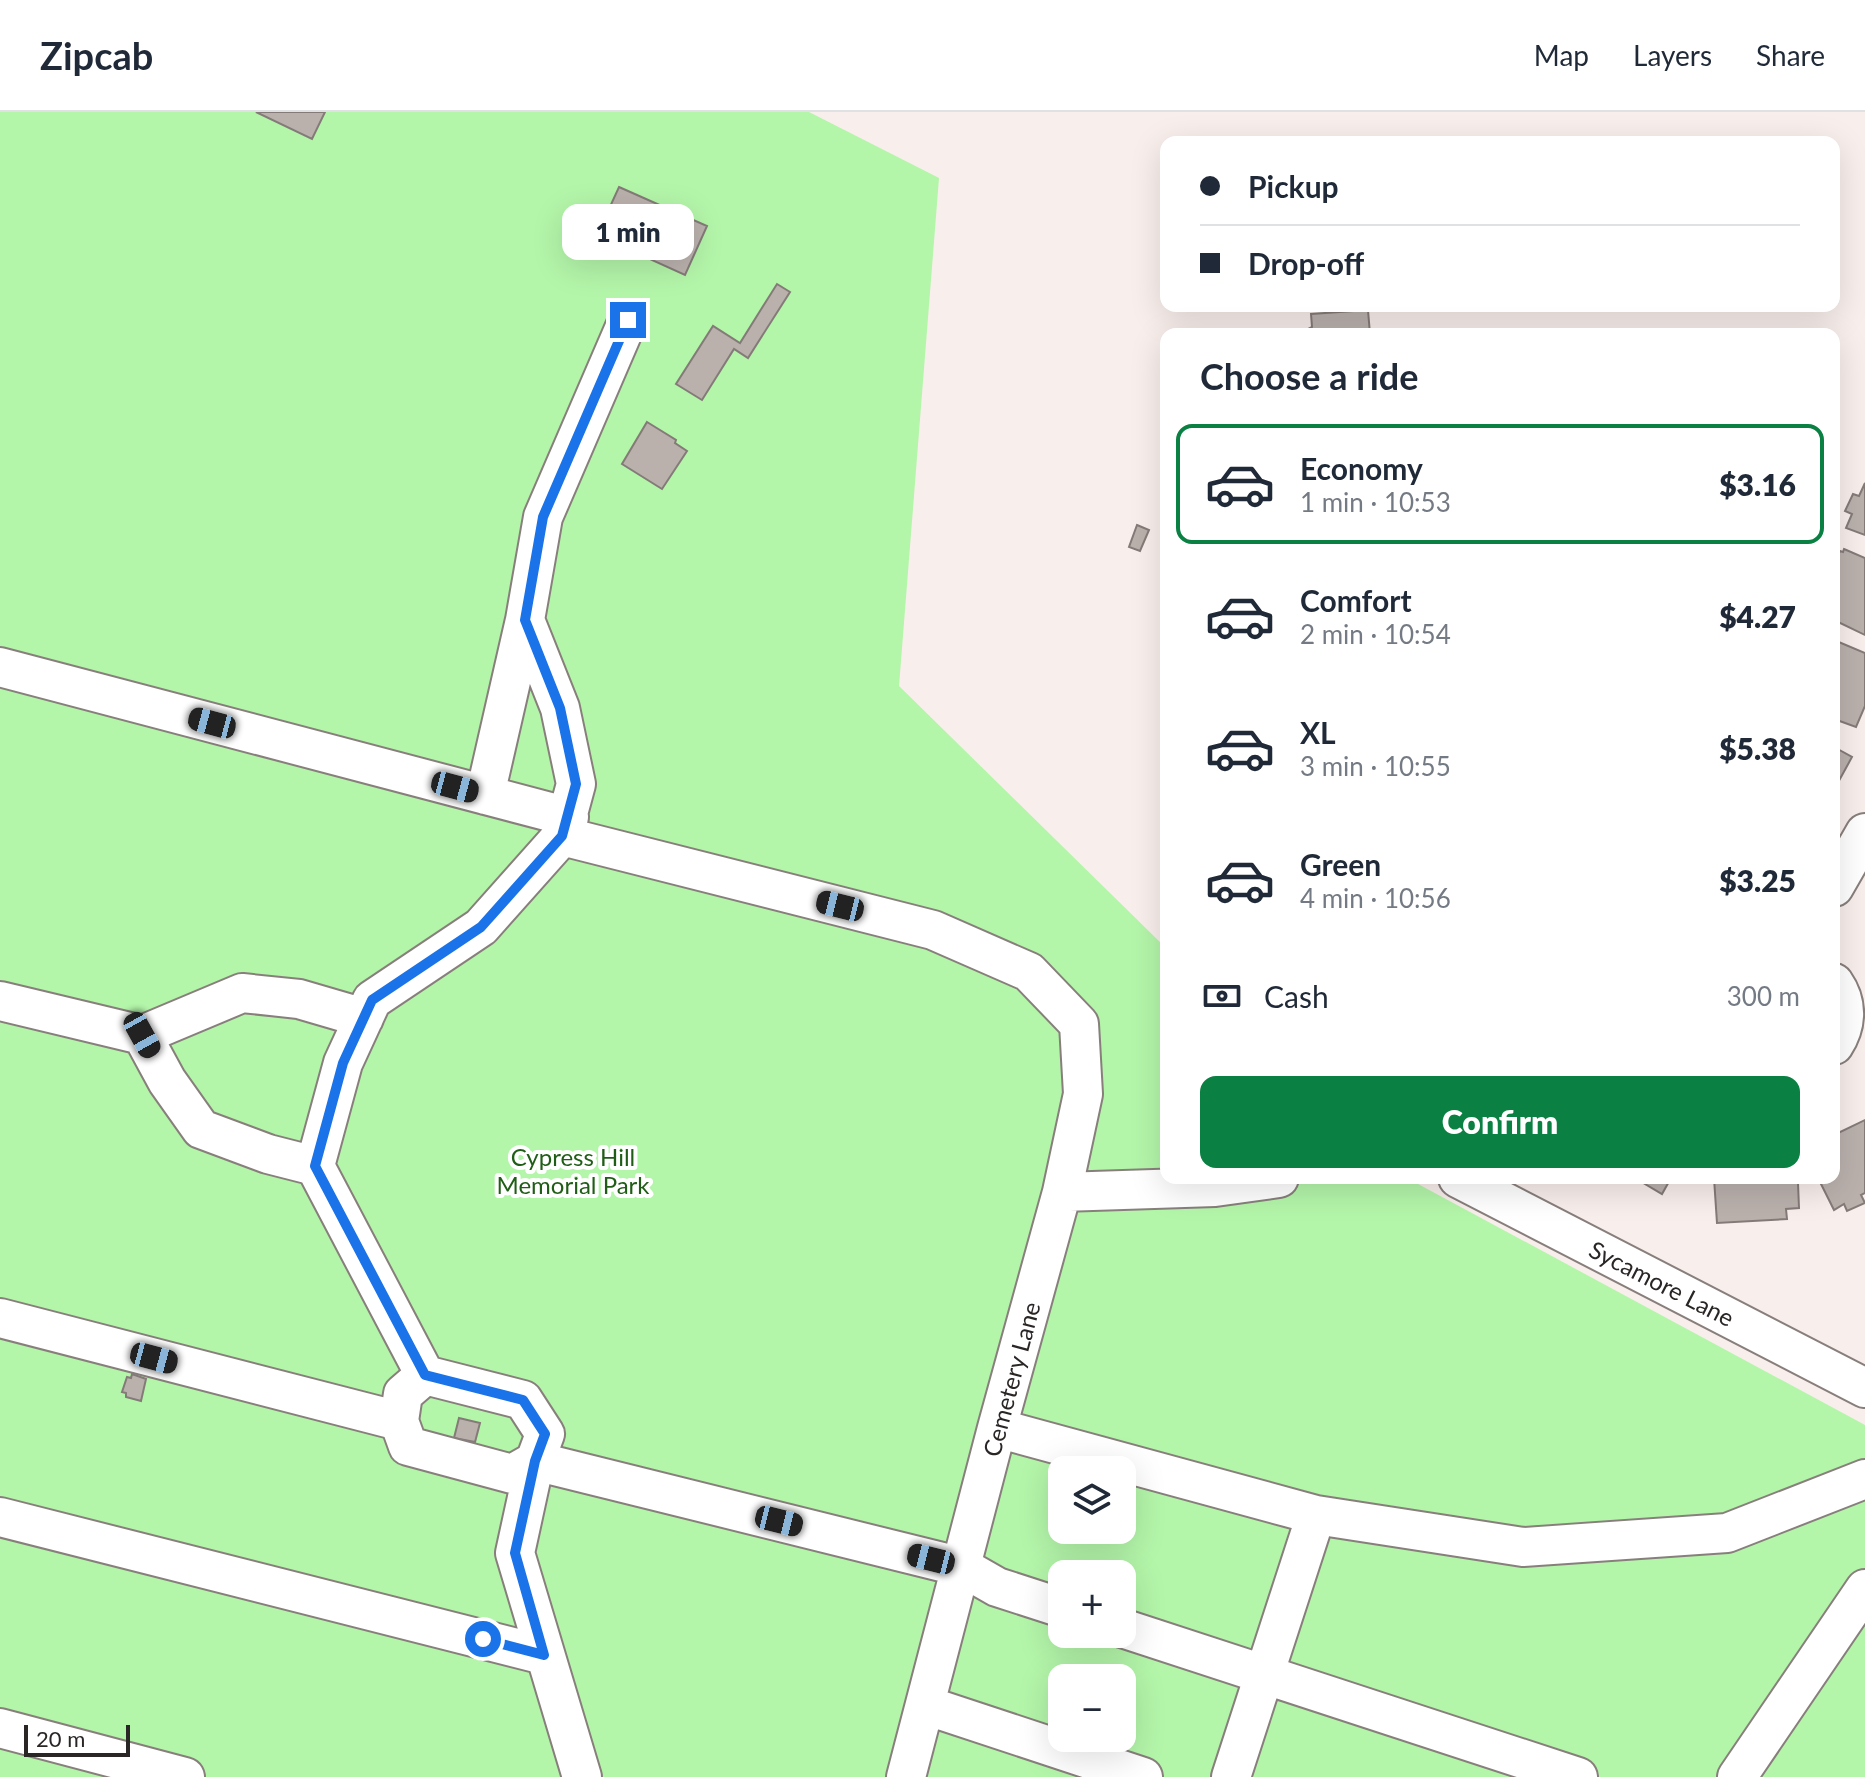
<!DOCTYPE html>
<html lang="en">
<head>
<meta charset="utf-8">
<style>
	body { margin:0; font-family:Lato,sans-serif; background:#f6f6f7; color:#1f2937; height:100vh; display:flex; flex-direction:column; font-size:30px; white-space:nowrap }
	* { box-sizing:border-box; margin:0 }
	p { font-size:26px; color:#747a83 }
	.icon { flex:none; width:44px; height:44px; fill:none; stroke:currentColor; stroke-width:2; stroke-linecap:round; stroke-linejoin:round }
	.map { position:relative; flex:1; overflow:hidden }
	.sheet { position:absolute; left:1160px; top:216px; width:680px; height:856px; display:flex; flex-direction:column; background:#fff; border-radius:16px; box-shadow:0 8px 32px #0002 }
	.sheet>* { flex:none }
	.top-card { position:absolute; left:1160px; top:24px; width:680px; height:176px; border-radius:16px; box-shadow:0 8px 32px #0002; display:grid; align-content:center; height:176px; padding:0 40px; background:#fff }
	.fabs { position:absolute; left:1048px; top:1344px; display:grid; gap:16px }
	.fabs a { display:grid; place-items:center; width:88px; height:88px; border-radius:16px; background:#fff; box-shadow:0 8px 32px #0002; font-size:40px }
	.scale { position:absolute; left:24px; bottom:20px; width:106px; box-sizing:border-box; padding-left:8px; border:4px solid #2a2625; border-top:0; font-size:22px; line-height:28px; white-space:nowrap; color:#2a2625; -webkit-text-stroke:6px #fff; paint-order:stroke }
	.end { position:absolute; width:36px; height:36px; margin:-18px; border:10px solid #1a73e8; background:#fff; box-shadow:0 0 0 4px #fff }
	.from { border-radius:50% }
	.bubble { position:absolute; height:56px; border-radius:16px; background:#fff; box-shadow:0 8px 32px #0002; font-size:26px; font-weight:800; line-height:56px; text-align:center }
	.car { position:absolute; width:24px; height:48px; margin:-24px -12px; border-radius:10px; box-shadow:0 0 6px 2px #0007; background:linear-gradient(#222 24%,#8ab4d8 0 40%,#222 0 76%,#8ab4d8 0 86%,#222 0) }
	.top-card b { display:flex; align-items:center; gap:28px; height:76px; font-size:30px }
	.top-card b+b { border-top:2px solid #e0e1e3 }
	.top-card i { width:20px; height:20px; background:#1f2937 }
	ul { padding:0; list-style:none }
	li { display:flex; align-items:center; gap:24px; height:120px; margin:0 16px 12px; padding:0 24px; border:4px solid transparent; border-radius:16px }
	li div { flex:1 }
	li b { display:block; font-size:30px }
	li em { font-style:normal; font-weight:800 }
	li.active { border-color:#0b8043 }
	li>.icon { width:72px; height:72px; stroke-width:1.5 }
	h2 { padding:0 40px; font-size:36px; line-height:96px }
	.pay { display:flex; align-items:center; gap:20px; height:88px; padding:0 40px; font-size:30px }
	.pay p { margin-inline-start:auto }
	.primary-button { display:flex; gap:16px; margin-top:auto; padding:16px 40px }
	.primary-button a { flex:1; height:92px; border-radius:16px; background:#0b8043; color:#fff; font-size:32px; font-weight:800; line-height:92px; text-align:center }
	header { display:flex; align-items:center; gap:48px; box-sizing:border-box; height:112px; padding:0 40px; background:#fff; border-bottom:2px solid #e0e1e3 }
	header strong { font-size:38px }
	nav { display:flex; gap:44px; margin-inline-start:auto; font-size:28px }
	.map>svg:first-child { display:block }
	.green { fill:#b3f5a9; fill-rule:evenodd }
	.building { fill:#bab1ad; stroke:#847b78; stroke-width:2 }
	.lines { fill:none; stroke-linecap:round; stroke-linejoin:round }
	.minor-casing { stroke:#887f7c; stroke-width:42 }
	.minor { stroke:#fff; stroke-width:38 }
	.route { stroke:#1a73e8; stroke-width:10 }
	.labels { text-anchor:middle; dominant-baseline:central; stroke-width:8; stroke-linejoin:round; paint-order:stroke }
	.park-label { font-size:24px; fill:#205e17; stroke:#fff }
	.street-label { font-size:24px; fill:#2a2625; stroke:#fff }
</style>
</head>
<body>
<header>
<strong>Zipcab</strong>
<nav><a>Map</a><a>Layers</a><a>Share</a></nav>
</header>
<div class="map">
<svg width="1865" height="1665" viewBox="0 0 1865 1665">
	<rect width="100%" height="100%" fill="#f8eeeb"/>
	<path class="green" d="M0,0H809L939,66L899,574L1166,836V1066H1407L1865,1313V1665H0ZM1062,1358H1122V1418H1062ZM1062,1462H1122V1522H1062ZM1062,1566H1122V1626H1062Z"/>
	<path class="building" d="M256,0H325L312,27Z
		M619,75L707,114L685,163L597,123Z
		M777,172L790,180L748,246L734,237L702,288L676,272L713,214L740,231Z
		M1368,198L1370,222H1299L1312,215L1311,202Z
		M647,310L676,328L675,331L687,339L662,377L622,352Z
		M1865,371V423L1846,416L1852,402L1845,399L1853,382L1859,384Z
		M1137,413L1149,418L1140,439L1129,435Z
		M1844,437L1865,446V523L1834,508V452L1840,439L1843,440Z
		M1834,528L1865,541V594L1856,615L1834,607Z
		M1834,635L1852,645L1835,676H1834Z
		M1865,1008V1081L1861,1083L1865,1091L1847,1099L1844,1092L1834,1098L1818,1066H1834V1023Z
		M1635,1066H1671L1662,1082Z
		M1714,1066H1784L1785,1071H1798L1799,1096L1786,1097L1787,1107L1717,1111Z
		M132,1262L146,1267L141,1289L126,1285V1281L122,1280L127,1265L131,1266Z
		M459,1306L480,1311L475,1330L454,1326Z"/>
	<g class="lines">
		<defs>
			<path id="minor" d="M0,555L569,705
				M485,683L525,508
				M562,724L933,818L1029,860L1079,912L1083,982L1062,1080
				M1834,775L1865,721
				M1834,871C1848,891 1847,913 1834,933
				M0,889L142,923L242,881L299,887L364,906
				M142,923L167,969L201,1017L268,1042L315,1054
				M1458,1066L1865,1276
				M0,1206L399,1309
				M425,1263L315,1054L343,951L372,888L481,815L562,724L576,672L560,596L525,508L543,405L628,208
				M997,1316L1316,1403L1523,1435L1727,1421L1865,1367
				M0,1405L544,1543
				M1122,1516L1578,1665
				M925,1593L1143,1665
				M0,1616L185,1665
				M582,1665L515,1441L535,1349L545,1322L523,1288L425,1263L403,1282L399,1309L408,1334L512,1362L535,1349L962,1455L997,1475L1062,1496
				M906,1665L997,1316L1062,1080L1215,1075L1279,1066
				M1231,1665L1316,1403
				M1737,1665L1865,1477"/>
		</defs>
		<use href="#minor" class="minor-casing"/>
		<use href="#minor" class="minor"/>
	</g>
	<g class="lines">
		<path class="route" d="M483,1527L544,1543L515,1441L535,1349L545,1322L523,1288L425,1263L315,1054L343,951L372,888L481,815L562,724L576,672L560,596L525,508L543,405L628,208"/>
	</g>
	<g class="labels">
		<g class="park-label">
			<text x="573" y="1044">Cypress Hill<tspan x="573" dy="28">Memorial Park</tspan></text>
		</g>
		<g class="street-label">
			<text transform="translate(1662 1171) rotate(27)">Sycamore Lane</text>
			<text transform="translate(1011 1267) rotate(-75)">Cemetery Lane</text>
		</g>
	</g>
</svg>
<div class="fabs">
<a><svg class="icon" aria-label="layers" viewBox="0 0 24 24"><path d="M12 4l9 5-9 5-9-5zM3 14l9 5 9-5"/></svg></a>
<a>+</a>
<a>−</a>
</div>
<div class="scale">20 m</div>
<i class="end from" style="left:483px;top:1527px"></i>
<i class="end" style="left:628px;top:208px"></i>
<div class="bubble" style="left:562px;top:92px;width:132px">1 min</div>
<i class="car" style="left:212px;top:611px;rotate:285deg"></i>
<i class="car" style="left:455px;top:675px;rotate:105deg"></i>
<i class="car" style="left:840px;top:794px;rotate:284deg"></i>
<i class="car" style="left:142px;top:923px;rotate:151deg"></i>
<i class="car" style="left:154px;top:1246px;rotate:105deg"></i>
<i class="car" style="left:779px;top:1409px;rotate:104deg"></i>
<i class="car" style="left:931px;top:1447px;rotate:284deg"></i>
<div class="top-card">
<b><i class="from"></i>Pickup</b>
<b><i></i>Drop-off</b>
</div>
<section class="sheet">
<h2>Choose a ride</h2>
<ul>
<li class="active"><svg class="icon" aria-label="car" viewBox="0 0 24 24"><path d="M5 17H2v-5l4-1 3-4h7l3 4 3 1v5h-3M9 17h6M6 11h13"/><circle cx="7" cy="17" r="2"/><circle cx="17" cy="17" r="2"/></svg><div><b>Economy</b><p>1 min · 10:53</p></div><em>$3.16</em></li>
<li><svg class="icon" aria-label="car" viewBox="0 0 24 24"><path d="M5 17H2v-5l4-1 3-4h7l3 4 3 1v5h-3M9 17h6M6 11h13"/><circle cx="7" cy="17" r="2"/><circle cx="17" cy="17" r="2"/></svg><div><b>Comfort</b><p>2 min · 10:54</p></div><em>$4.27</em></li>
<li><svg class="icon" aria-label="car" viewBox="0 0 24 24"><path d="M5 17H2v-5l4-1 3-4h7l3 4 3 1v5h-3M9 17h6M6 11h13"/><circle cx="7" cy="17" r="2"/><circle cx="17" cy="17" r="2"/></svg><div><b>XL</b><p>3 min · 10:55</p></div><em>$5.38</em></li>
<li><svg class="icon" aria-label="car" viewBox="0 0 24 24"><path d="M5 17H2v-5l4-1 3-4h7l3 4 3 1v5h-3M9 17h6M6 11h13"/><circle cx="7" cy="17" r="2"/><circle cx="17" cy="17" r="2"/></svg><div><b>Green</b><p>4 min · 10:56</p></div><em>$3.25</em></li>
</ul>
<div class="pay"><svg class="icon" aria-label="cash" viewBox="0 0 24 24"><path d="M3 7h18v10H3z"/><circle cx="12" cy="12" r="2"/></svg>Cash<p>300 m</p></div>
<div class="primary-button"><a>Confirm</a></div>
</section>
</div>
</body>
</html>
